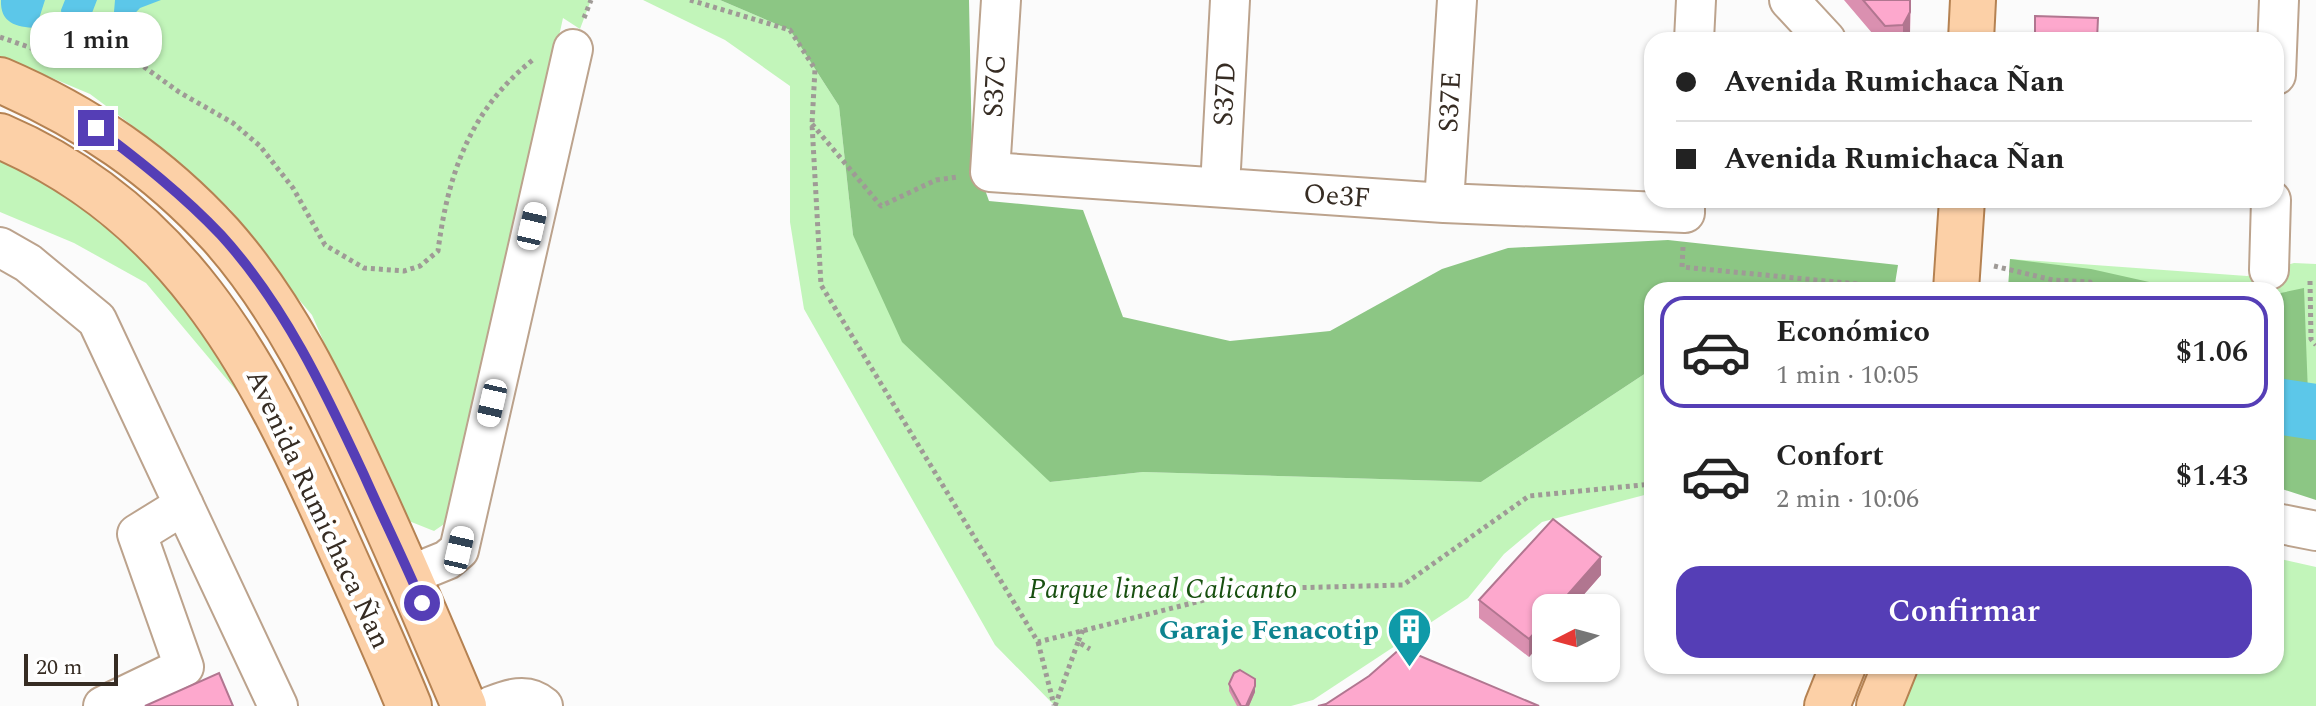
<!DOCTYPE html>
<html lang="es">
<head>
<meta charset="utf-8">
<style>
	body { margin:0; font-family:Spectral,serif; background:#f2f2f2; color:#222; height:100vh; display:flex; flex-direction:column; font-size:30px; white-space:nowrap }
	* { box-sizing:border-box; margin:0 }
	p { font-size:26px; color:#767676 }
	.icon { flex:none; width:44px; height:44px; fill:none; stroke:currentColor; stroke-width:2; stroke-linecap:round; stroke-linejoin:round }
	.map { position:relative; flex:1; overflow:hidden }
	.drawer { position:absolute; left:1644px; top:282px; width:640px; height:392px; display:flex; flex-direction:column; background:#fff; border-radius:24px; box-shadow:0 2px 6px #0004 }
	.drawer>* { flex:none }
	.guide { position:absolute; left:1644px; top:32px; width:640px; height:176px; border-radius:24px; box-shadow:0 2px 6px #0004; display:grid; align-content:center; height:176px; padding:0 32px; background:#fff }
	.needle { width:52px; rotate:264deg }
	.tools { position:absolute; left:1532px; top:594px; display:grid; gap:16px }
	.tools a { display:grid; place-items:center; width:88px; height:88px; border-radius:16px; background:#fff; box-shadow:0 2px 6px #0004; font-size:40px }
	.scale { position:absolute; left:24px; bottom:20px; width:94px; box-sizing:border-box; padding-left:8px; border:4px solid #362c23; border-top:0; font-size:22px; line-height:28px; white-space:nowrap; color:#362c23; -webkit-text-stroke:6px #fff; paint-order:stroke }
	.end { position:absolute; width:36px; height:36px; margin:-18px; border:10px solid #553eb6; background:#fff; box-shadow:0 0 0 4px #fff }
	.from { border-radius:50% }
	.bubble { position:absolute; height:56px; border-radius:24px; background:#fff; box-shadow:0 2px 6px #0004; font-size:26px; font-weight:600; line-height:56px; text-align:center }
	.car { position:absolute; width:24px; height:48px; margin:-24px -12px; border-radius:10px; box-shadow:0 0 6px 2px #0007; background:linear-gradient(#fff 24%,#345 0 40%,#fff 0 76%,#345 0 86%,#fff 0) }
	.guide b { display:flex; align-items:center; gap:28px; height:76px; font-size:30px }
	.guide b+b { border-top:2px solid #e0e0e0 }
	.guide i { width:20px; height:20px; background:#222 }
	ul { padding:14px 0 0; list-style:none }
	li { display:flex; align-items:center; gap:24px; height:112px; margin:0 16px 12px; padding:0 16px; border:4px solid transparent; border-radius:24px }
	li div { flex:1 }
	li b { display:block; font-size:30px }
	li em { font-style:normal; font-weight:600 }
	li.selected { border-color:#553eb6 }
	li>.icon { width:72px; height:72px; stroke-width:1.5 }
	.action { display:flex; gap:16px; margin-top:auto; padding:16px 32px }
	.action a { flex:1; height:92px; border-radius:24px; background:#553eb6; color:#fff; font-size:32px; font-weight:600; line-height:92px; text-align:center }
	.map>svg:first-child { display:block }
	.green { fill:#c2f5ba }
	.forest { fill:#8cc684 }
	.water { fill:#5cc7e9 }
	.lines { fill:none; stroke-linecap:round; stroke-linejoin:round }
	.river { stroke:#5cc7e9; stroke-width:56 }
	.minor-casing { stroke:#bca38d; stroke-width:42 }
	.major-casing { stroke:#b58252; stroke-width:48 }
	.path { stroke:#9f9a96; stroke-width:5; stroke-dasharray:4 4; stroke-linecap:butt }
	.minor { stroke:#fff; stroke-width:38 }
	.major { stroke:#fcd0a7; stroke-width:44 }
	.wall { fill:#da90b0 }
	.shaded-wall { fill:#b17690 }
	.building { fill:#fda8cd; stroke:#b17690; stroke-width:2 }
	.route { stroke:#553eb6; stroke-width:10 }
	.labels { text-anchor:middle; dominant-baseline:central; stroke-width:8; stroke-linejoin:round; paint-order:stroke }
	.street-label { font-size:28px; fill:#362c23; stroke:#fff }
	.park-label { font-size:28px; font-style:italic; fill:#185010; stroke:#fff }
	.culture-label { font-size:28px; font-weight:bold; fill:#0d838f; stroke:#fff; text-anchor:end }
</style>
</head>
<body>
<div class="map">
<svg width="2316" height="706" viewBox="0 0 2316 706">
	<rect width="100%" height="100%" fill="#fbfbfb"/>
	<path class="green" d="M0,0H591L580,29L563,18L453,518L434,531L409,521L389,490L312,315L289,288L230,209L157,144L90,94L0,56Z
		M643,0H720L790,30L839,106L853,235L1050,482L1143,472L1481,482L1652,369V493L1542,522L1504,554L1468,598L1313,700L1291,706H1055L995,645L804,309L790,222V86L725,40Z
		M0,161L66,194L152,267L228,359L245,401L146,283L74,243L0,212Z
		M2010,259L2247,276L2294,263L2316,264V396L2276,390V290H2008Z
		M2276,558L2316,567V706H1902L1918,666H2276Z"/>
	<path class="forest" d="M720,0H969L972,153L989,201L1083,210L1123,317L1230,341L1330,331L1442,269L1508,248L1668,240L1898,265L1894,290H1652V369L1481,482L1143,472L1050,482L902,342L853,235L839,106L790,30Z
		M2010,259L2091,269L2185,290H2008Z
		M2304,288L2308,394L2316,396V500L2276,487V294Z"/>
	<path class="water" d="M1,0H45L36,28C16,27 0,23 1,0Z
		M65,0H97L82,39L74,37L63,27L61,10Z
		M115,0H161L140,8L121,28L113,24Z"/>
	<g class="lines">
		<path class="river" d="M2276,406L2316,412"/>
		<defs>
			<path id="minor" d="M1001,0L990,172L1444,203L1685,213V200
				M1789,0L1826,40
				M1694,40L1696,0
				M2276,75L2279,0
				M1220,187L1230,0
				M1444,203L1457,0
				M0,247L28,263L97,320L278,706
				M2269,270L2271,200
				M2276,523L2316,531
				M410,575L447,560L459,550L573,49
				M103,706L184,667L137,534L184,505
				M491,706C509,699 527,692 543,706"/>
			<path id="major" d="M1971,40L1973,0
				M0,80C86,117 158,166 221,235C284,306 326,394 365,479C400,554 432,630 464,706
				M0,136C175,211 255,358 329,523C356,584 384,644 409,706
				M1956,290L1962,200
				M1827,706L1843,666
				M1879,706L1895,666"/>
		</defs>
		<use href="#minor" class="minor-casing"/>
		<use href="#major" class="major-casing"/>
		<path class="path" d="M690,0L790,30L815,69L812,124L821,285L1038,642L1248,589L1403,585L1529,496L1652,484
			M584,18L591,0
			M0,37L40,51L70,54L107,47L140,64L179,92L233,123L260,146L293,188L325,245L364,268L404,271L420,266L438,251C448,173 471,108 534,59
			M812,124L881,206L936,180L958,177
			M1683,247L1682,267L1919,290
			M1994,266L2053,280L2090,282L2095,290
			M2310,281L2311,339L2316,345
			M1083,630L1078,642L1090,649
			M1038,642L1054,705
			M1055,706L1078,642"/>
		<use href="#minor" class="minor"/>
		<use href="#major" class="major"/>
	</g>
	<path class="wall" d="M1844,0H1911L1910,34L1906,40H1878Z
		M1601,575L1572,608H1546V638L1529,657L1479,618V600Z
		M1255,679V692L1249,706H1237L1229,691V684Z"/>
	<path class="shaded-wall" d="M1910,0V34L1906,40H1903V25Z
		M1601,557V575L1572,608H1556Z
		M1546,620V638L1529,657V639Z
		M1255,686V692L1249,706H1246Z"/>
	<path class="building" d="M1863,0H1910V12L1903,25L1885,26Z
		M2035,16L2098,18L2097,40H2035Z
		M1553,519L1601,557L1556,608H1546V620L1529,639L1479,600Z
		M1401,648L1539,706H1318L1326,704L1369,676Z
		M1240,670L1255,679V686L1246,706H1241L1229,684L1234,673Z
		M219,673L233,706H145Z"/>
	<g class="lines">
		<path class="route" d="M96,128C140,161 183,195 221,235C284,304 325,391 364,475C383,518 404,560 422,603"/>
	</g>
	<defs>
		<symbol id="building-pin" viewBox="-11 -11 22 30"><path d="M0 17L-7.5 6A9.5 9.5 0 1 1 7.5 6Z" fill="#0f9aa8" stroke="#fff"/><path d="M-4-6H4V6H1V3H-1V6H-4ZM-2.5-4.3h1.7v1.8h-1.7ZM.8-4.3h1.7v1.8H.8ZM-2.5-1h1.7V.8h-1.7ZM.8-1h1.7V.8H.8Z" fill="#fff"/></symbol>
	</defs>
	<g fill-rule="evenodd">
		<use href="#building-pin" x="1384" y="604" width="51" height="69"/>
	</g>
	<g class="labels">
		<g class="street-label">
			<text transform="translate(995 86) rotate(-87)">S37C</text>
			<text transform="translate(1225 94) rotate(-87)">S37D</text>
			<text transform="translate(1450 102) rotate(-87)">S37E</text>
			<text transform="translate(1337 196) rotate(4)">Oe3F</text>
			<text transform="translate(318 509) rotate(65)">Avenida Rumichaca Ñan</text>
		</g>
		<g class="park-label">
			<text x="1163" y="589">Parque lineal Calicanto</text>
		</g>
		<g class="culture-label">
			<text x="1379" y="630">Garaje Fenacotip</text>
		</g>
	</g>
</svg>
<div class="tools">
<a><svg class="needle" viewBox="-14 -14 28 28"><path d="M0-13l5 13h-10z" fill="#e53935"/><path d="M0 13l5-13h-10z" fill="#767676"/></svg></a>
</div>
<div class="scale">20 m</div>
<i class="end from" style="left:422px;top:603px"></i>
<i class="end" style="left:96px;top:128px"></i>
<div class="bubble" style="left:30px;top:12px;width:132px">1 min</div>
<i class="car" style="left:532px;top:226px;rotate:13deg"></i>
<i class="car" style="left:492px;top:403px;rotate:193deg"></i>
<i class="car" style="left:459px;top:550px;rotate:13deg"></i>
<div class="guide">
<b><i class="from"></i>Avenida Rumichaca Ñan</b>
<b><i></i>Avenida Rumichaca Ñan</b>
</div>
<section class="drawer">
<ul>
<li class="selected"><svg class="icon" aria-label="car" viewBox="0 0 24 24"><path d="M5 17H2v-5l4-1 3-4h7l3 4 3 1v5h-3M9 17h6M6 11h13"/><circle cx="7" cy="17" r="2"/><circle cx="17" cy="17" r="2"/></svg><div><b>Económico</b><p>1 min · 10:05</p></div><em>$1.06</em></li>
<li><svg class="icon" aria-label="car" viewBox="0 0 24 24"><path d="M5 17H2v-5l4-1 3-4h7l3 4 3 1v5h-3M9 17h6M6 11h13"/><circle cx="7" cy="17" r="2"/><circle cx="17" cy="17" r="2"/></svg><div><b>Confort</b><p>2 min · 10:06</p></div><em>$1.43</em></li>
</ul>
<div class="action"><a>Confirmar</a></div>
</section>
</div>
</body>
</html>
